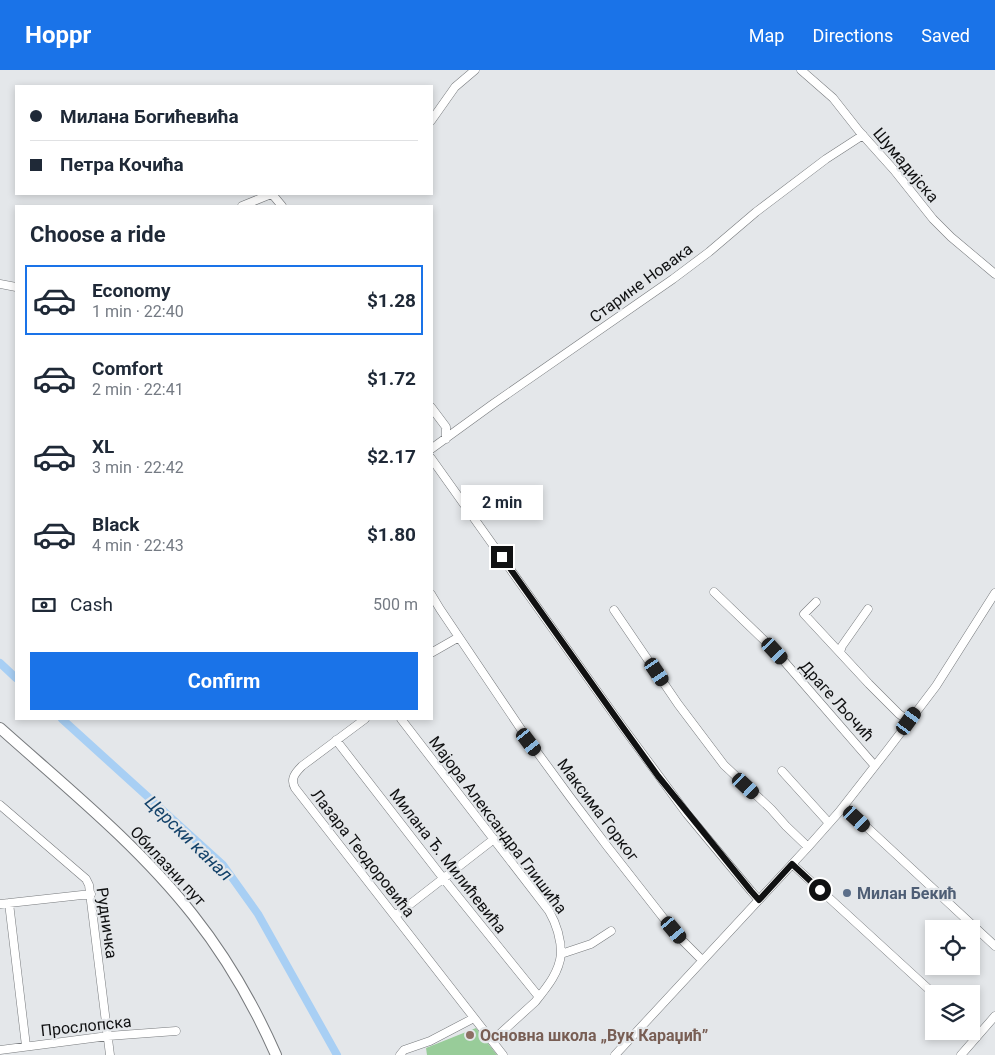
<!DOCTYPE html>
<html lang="en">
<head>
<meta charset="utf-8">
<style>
	body { margin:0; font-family:Roboto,sans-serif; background:#f2f2f3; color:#1f2937; height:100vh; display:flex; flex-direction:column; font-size:19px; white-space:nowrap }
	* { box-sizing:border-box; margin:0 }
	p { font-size:16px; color:#747a83 }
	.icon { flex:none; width:28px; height:28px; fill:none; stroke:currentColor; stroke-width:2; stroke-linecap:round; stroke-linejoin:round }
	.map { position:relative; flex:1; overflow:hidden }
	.side { position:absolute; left:15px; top:135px; width:418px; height:515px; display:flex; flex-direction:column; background:#fff; border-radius:0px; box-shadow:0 2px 8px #0003 }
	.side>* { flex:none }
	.banner { position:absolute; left:15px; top:15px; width:418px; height:110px; border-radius:0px; box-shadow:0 2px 8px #0003; display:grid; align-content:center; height:110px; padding:0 15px; background:#fff }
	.buttons { position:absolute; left:925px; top:850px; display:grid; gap:10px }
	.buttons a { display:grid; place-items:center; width:55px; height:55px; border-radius:0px; background:#fff; box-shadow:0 2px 8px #0003; font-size:25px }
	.end { position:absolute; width:22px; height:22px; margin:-11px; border:6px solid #101112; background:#fff; box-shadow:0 0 0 2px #fff }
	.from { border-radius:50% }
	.bubble { position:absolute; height:35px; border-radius:0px; background:#fff; box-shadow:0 2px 8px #0003; font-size:16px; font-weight:700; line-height:35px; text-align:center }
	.car { position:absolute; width:15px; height:30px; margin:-15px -8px; border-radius:6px; box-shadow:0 0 4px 1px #0007; background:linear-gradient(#222 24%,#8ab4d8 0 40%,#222 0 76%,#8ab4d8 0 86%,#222 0) }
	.banner b { display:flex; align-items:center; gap:18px; height:48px; font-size:19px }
	.banner b+b { border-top:1px solid #e0e1e3 }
	.banner i { width:12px; height:12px; background:#1f2937 }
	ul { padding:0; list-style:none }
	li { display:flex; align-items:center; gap:15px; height:70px; margin:0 10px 8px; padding:0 5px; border:2px solid transparent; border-radius:0px }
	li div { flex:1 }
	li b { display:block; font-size:19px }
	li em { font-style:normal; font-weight:700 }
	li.on { border-color:#1a73e8 }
	li>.icon { width:45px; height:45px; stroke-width:1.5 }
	h2 { padding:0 15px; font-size:22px; line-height:60px }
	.pay { display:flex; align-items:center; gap:12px; height:55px; padding:0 15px; font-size:19px }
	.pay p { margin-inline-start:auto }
	.cta { display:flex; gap:10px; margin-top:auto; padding:10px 15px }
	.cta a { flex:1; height:58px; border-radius:0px; background:#1a73e8; color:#fff; font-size:20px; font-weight:700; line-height:58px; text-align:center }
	header { display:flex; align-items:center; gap:30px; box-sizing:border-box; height:70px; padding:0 25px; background:#1a73e8; color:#fff }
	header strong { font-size:24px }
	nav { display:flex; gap:28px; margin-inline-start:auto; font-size:18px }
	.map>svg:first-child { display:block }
	.green { fill:#98cc99 }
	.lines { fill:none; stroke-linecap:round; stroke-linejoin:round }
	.canal { stroke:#a8cff4; stroke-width:8 }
	.minor-casing { stroke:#777a7d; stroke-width:9 }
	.major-casing { stroke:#777a7d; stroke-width:12 }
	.minor { stroke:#fff; stroke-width:8 }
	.major { stroke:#fff; stroke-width:10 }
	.route { stroke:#101112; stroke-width:6 }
	.service-dot { fill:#5c6f8a; stroke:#e4e7ea; stroke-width:2 }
	.education-dot { fill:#8d6e63; stroke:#e4e7ea; stroke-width:2 }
	.labels { text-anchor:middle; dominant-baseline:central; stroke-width:4.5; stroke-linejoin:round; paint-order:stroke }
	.street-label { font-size:16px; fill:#101112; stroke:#e4e7ea }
	.service-label { font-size:16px; font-weight:bold; fill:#4e5e75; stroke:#e4e7ea; text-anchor:start }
	.education-label { font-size:16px; font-weight:bold; fill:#785e54; stroke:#e4e7ea; text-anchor:start }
	.water-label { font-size:18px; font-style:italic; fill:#13426a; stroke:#e4e7ea }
</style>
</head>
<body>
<header>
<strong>Hoppr</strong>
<nav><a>Map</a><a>Directions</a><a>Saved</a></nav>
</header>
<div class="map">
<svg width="995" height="985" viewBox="0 0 995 985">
	<rect width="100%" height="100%" fill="#e4e7ea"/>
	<path class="green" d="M476,958L497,985H427L426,978Z"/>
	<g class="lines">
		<path class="canal" d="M0,593L16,608
			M62,649L223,795L258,844L337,985"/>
		<defs>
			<path id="minor" d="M801,0L833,28L859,61L894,100L933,149L951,167L995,204
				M431,51L455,17L475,0
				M272,124L282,136
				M242,136L271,124
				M0,214L16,217
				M431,337L446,357V369
				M431,379L493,334L673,209L709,182L756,142L826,89L863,65
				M431,388L622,656L687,744L751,821L759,830
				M714,522L767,573L783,590L875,696
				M431,524L440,539L529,671L570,727L607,776L665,850L683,871L702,890
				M816,532L804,544L869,614L899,644L909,651
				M614,540L678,634L724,695L771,739L786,756L808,777
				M840,582L842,576L868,539
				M431,583L459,567
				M365,649L302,696C295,703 290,709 295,718L503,985
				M401,649L549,841C557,855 561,868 561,884
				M336,670L443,808L539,927
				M782,701L829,753
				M0,735L86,809L89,815L110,985
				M844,736L995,876
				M792,794L934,924
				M9,833L26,976
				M0,834L91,824
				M395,846L494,769
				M492,971L535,932C547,917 559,903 561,884L591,874L611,861
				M0,980L108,966L176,961
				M400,985L404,980L430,971L474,948
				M615,985L808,777L839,742L889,678L936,616L995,523
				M961,985L995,946"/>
			<path id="major" d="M0,658C66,717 138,775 193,845C227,888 254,935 276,985"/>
		</defs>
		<use href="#minor" class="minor-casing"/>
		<use href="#major" class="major-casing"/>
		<use href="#minor" class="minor"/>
		<use href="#major" class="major"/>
	</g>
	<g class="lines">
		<path class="route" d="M502,487L622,656L658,706L751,821L759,830L792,794L820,820"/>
	</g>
	<circle class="service-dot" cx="847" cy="823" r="5"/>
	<circle class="education-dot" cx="470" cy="965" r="5"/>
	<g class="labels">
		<g class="street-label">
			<text transform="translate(906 95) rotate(50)">Шумадијска</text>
			<text transform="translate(641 213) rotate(-36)">Старине Новака</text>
			<text transform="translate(837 631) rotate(48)">Драге Љочић</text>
			<text transform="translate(598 740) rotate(53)">Максима Горког</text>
			<text transform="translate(498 755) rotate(53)">Мајора Александра Глишића</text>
			<text transform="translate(363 783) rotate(52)">Лазара Теодоровића</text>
			<text transform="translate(448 791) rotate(52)">Милана Ђ. Милићевића</text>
			<text transform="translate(168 796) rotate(47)">Обилазни пут</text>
			<text transform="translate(107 853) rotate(82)">Рудничка</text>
			<text transform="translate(86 956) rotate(-6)">Прослопска</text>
		</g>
		<g class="service-label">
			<text x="857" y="823">Милан Бекић</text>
		</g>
		<g class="education-label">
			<text x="480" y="965">Основна школа „Вук Караџић”</text>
		</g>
		<g class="water-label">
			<text transform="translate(189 768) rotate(44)">Церски канал</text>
		</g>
	</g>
</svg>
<div class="buttons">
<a><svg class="icon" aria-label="locate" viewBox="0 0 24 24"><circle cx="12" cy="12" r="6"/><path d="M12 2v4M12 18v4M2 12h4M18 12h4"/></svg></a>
<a><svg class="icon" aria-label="layers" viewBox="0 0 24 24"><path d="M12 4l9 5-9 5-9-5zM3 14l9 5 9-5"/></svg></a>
</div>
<i class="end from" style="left:820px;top:820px"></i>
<i class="end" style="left:502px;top:487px"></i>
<div class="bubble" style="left:461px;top:415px;width:82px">2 min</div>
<i class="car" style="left:775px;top:581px;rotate:137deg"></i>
<i class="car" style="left:657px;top:602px;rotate:146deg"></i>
<i class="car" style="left:909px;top:651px;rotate:36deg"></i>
<i class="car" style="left:529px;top:672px;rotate:143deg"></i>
<i class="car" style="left:746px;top:716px;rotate:133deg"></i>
<i class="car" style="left:857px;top:749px;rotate:133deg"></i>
<i class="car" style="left:674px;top:860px;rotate:140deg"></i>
<div class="banner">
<b><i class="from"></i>Милана Богићевића</b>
<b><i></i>Петра Кочића</b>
</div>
<section class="side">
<h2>Choose a ride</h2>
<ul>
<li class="on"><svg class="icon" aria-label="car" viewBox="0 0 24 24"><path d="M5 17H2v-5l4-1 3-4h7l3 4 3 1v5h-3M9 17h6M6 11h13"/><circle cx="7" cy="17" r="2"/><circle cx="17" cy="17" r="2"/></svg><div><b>Economy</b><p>1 min · 22:40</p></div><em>$1.28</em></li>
<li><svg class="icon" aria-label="car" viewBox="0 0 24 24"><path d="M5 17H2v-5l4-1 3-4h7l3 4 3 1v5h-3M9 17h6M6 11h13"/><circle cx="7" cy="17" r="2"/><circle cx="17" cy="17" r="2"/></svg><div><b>Comfort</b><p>2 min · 22:41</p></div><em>$1.72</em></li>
<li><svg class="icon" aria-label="car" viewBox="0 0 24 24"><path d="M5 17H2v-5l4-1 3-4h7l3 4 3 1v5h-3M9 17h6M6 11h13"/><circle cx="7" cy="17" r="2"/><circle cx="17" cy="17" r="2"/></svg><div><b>XL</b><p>3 min · 22:42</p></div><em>$2.17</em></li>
<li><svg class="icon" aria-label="car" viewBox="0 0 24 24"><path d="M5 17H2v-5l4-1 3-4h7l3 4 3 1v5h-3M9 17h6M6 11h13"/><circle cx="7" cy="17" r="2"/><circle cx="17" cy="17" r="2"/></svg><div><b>Black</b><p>4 min · 22:43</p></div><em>$1.80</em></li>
</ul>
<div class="pay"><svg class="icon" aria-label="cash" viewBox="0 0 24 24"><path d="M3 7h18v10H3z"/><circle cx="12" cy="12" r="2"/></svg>Cash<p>500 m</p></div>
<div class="cta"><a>Confirm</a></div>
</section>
</div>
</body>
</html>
